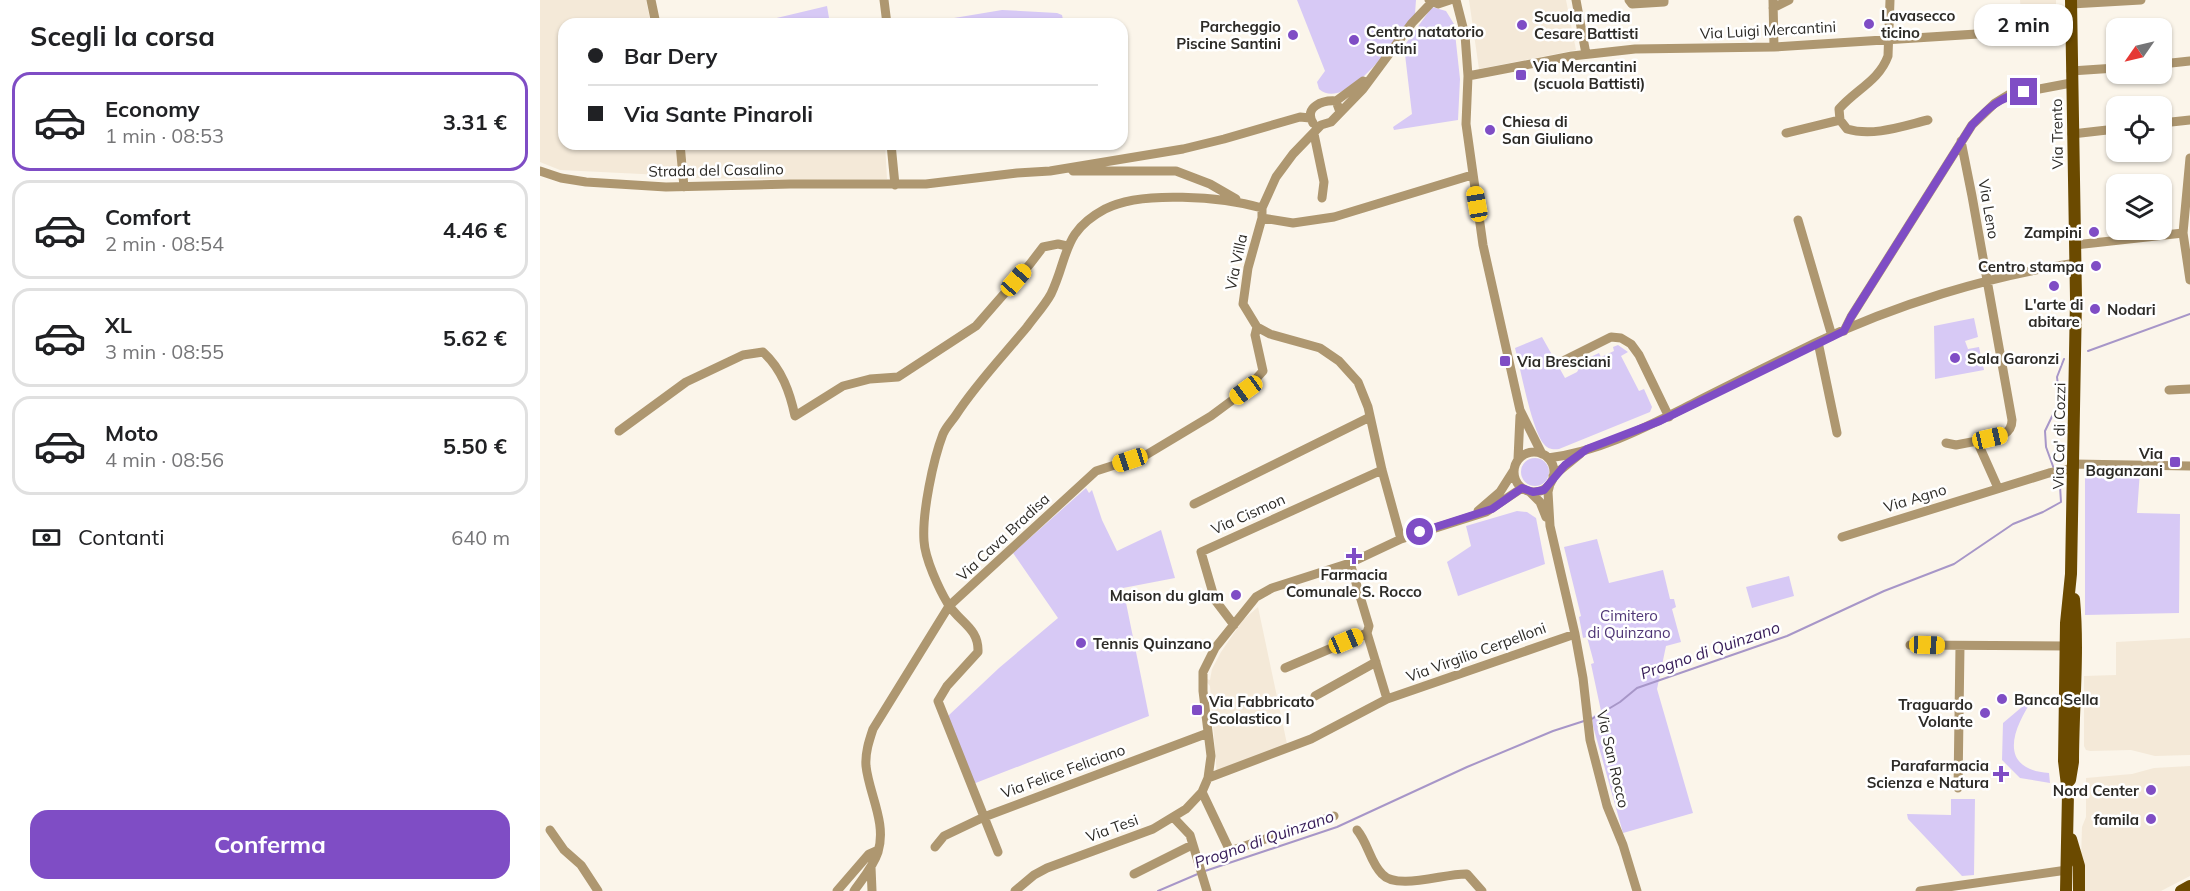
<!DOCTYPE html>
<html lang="it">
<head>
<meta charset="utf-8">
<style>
	body { margin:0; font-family:Mulish,sans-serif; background:#f2f2f2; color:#202124; height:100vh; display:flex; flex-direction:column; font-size:22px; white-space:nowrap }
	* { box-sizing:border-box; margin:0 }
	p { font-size:20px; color:#757577 }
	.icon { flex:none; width:33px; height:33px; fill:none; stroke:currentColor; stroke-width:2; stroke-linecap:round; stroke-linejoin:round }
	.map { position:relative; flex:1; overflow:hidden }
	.panel { display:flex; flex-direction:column; background:#fff; width:540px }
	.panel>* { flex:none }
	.guide { position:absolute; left:18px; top:18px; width:570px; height:132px; border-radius:18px; box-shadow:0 2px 4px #0004; display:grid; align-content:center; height:132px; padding:0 30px; background:#fff }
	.needle { width:39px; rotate:236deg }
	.fabs { position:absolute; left:1566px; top:18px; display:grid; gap:12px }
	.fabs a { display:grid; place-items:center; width:66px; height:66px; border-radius:12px; background:#fff; box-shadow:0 2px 4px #0004; font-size:30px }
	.end { position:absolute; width:27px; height:27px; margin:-14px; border:8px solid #7f4dc5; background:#fff; box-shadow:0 0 0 3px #fff }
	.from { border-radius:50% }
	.bubble { position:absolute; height:42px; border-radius:18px; background:#fff; box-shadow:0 2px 4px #0004; font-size:20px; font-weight:700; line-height:42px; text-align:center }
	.car { position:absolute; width:18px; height:36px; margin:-18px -9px; border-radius:8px; box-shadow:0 0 4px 2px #0007; background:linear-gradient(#f5c518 24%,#345 0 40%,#f5c518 0 76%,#345 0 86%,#f5c518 0) }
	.guide b { display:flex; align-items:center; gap:21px; height:57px; font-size:22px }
	.guide b+b { border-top:2px solid #e0e0e0 }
	.guide i { width:15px; height:15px; background:#202124 }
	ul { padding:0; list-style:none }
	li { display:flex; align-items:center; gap:18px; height:99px; margin:0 12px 9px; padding:0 18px; border:3px solid #e0e0e0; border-radius:18px }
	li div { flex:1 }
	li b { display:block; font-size:22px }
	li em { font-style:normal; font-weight:700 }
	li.selected { border-color:#7f4dc5 }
	li>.icon { width:54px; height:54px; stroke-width:1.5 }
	h2 { padding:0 30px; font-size:27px; line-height:72px }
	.pay { display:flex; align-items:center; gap:15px; height:66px; padding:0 30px; font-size:22px }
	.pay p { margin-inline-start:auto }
	.cta { display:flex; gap:12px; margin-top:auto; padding:12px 30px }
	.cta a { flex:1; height:69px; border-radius:18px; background:#7f4dc5; color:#fff; font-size:24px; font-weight:700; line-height:69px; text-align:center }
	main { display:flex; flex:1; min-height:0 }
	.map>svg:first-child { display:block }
	.built { fill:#f4e9d8 }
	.green { fill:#d7c9f5 }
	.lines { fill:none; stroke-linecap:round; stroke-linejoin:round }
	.stream { stroke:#a796c8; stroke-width:2 }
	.minor { stroke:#ae9770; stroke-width:9 }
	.major { stroke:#6b4a00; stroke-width:12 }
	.route { stroke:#7f4dc5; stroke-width:8 }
	.poi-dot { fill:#7f4dc5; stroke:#fff; stroke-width:2 }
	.labels { text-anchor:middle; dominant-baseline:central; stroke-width:5; stroke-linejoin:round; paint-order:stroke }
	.poi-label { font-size:15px; font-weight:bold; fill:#2d2b27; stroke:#fff; text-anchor:start }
	.street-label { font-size:15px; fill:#2d2b27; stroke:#fff }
	.park-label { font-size:15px; fill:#4f3675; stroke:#fff }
	.water-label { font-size:16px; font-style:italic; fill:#361c58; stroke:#fff }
</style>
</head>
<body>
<main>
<section class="panel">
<h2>Scegli la corsa</h2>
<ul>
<li class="selected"><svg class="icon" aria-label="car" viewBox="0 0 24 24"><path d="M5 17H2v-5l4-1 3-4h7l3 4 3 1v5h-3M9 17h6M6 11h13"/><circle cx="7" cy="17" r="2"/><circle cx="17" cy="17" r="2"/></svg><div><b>Economy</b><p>1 min · 08:53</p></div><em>3.31 €</em></li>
<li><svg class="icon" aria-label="car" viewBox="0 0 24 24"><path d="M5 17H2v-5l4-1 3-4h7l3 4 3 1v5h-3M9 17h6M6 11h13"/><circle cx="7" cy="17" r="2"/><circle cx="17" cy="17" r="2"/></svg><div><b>Comfort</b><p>2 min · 08:54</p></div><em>4.46 €</em></li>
<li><svg class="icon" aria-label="car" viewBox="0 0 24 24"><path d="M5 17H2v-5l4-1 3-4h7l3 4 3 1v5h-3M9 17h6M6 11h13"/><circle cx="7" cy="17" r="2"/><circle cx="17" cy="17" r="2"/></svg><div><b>XL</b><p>3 min · 08:55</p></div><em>5.62 €</em></li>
<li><svg class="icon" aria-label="car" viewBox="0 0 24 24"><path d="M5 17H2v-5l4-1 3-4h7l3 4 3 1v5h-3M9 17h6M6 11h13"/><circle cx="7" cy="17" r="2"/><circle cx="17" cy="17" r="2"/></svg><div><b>Moto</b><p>4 min · 08:56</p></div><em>5.50 €</em></li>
</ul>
<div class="pay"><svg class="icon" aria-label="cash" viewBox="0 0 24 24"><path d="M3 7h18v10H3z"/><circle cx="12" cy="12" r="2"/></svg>Contanti<p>640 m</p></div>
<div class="cta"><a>Conferma</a></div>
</section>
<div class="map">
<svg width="1650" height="891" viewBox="0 0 1650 891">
	<rect width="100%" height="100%" fill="#fbf5ea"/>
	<path class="built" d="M0,0H106L111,24H24V144H136L142,176L20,170L0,162Z
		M929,0H1026L1036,50L939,69Z
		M1480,0H1516V21L1482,24Z
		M143,144H345L347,179L262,180L150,178Z
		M718,607L747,744L677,776L670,686L663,678L670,680L672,669L681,652L703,620Z
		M1650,638V755L1615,756L1591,750L1550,751L1546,750L1544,746V676L1576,675V642Z
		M1650,766V876L1621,891H1540L1542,827L1546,817V778L1592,774L1614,768Z"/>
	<path class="green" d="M757,0H876L875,14C859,34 808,114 779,89L777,82L785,71Z
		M287,6L290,24H225L224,21Z
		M892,7L906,11L914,24L920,79L918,120L854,130L853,127L872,114L864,46Z
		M462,10L517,13L522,15L524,24H349L402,20Z
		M1434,318L1438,337L1425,341L1428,349L1439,347L1444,370L1395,379L1394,326Z
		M1002,337L1025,378L1037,372L1044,360L1059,353L1061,357L1074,351L1073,347L1078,345L1088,352L1081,356L1099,391L1104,389L1112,407L1110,412L1019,449C1013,450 1007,449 1003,443C991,426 981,371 975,348Z
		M981 472a14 14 0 1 1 28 0a14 14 0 1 1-28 0Z
		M1545,468L1600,471L1597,513L1640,514L1639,613L1545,615Z
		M546,488L549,493L552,490L562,520L577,551L621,530L635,578L583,588L609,716L433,784L408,716L459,668L518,618L473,553Z
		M977,511L987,512L996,518L1005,564L918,596L907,562L931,546L926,526Z
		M1057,539L1069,583L1123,570L1130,599H1134L1136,607L1132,609L1141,642L1126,646L1117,689L1153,813L1083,833L1053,726L1052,717L1061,711L1051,664L1054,663L1047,637L1043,638L1039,617L1041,616L1024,547Z
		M1249,576L1254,596L1212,608L1206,587Z
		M1495,696C1473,727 1456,769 1509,773L1510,783L1480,778L1462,760L1463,723Z
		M1411,799H1435L1434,875L1422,876L1368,819L1367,814L1411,815Z"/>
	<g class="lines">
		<path class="stream" d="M1548,351L1650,314
			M1514,469L1506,447L1505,431L1517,406L1519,394L1517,377L1524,359
			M1050,720L1080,702L1097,688L1247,636L1344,591L1414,564L1473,524L1503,512L1521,502L1520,486L1516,475
			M665,871L797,827L927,767L1013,731L1044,721
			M618,891L660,873"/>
		<path class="minor" d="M111,0L116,24
			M344,0L347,24
			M889,0L898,4L910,0
			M916,0L925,35L928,76L926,124L943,245L980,410L1002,454
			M1036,0L1046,54
			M1089,0L1092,4L1124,2V0
			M1233,0L1234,47
			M1350,0L1348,56C1339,81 1315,90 1299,109L1300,120L1307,129C1333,137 1363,126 1388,120
			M1531,4L1601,0
			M1233,8L1249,0
			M1622,64L1650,61
			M1531,71L1576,68
			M928,76L1032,56L1095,49L1234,47L1531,28
			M796,101L823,81
			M773,123C763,107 783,100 796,101L800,112
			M1622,123L1650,120
			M1246,133L1300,120
			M774,134L784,182L782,198
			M1532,134L1576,129
			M1421,141L1432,196L1472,420C1472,438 1452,438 1437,441
			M140,144L144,187
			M351,144L355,185
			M1650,158L1643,233L1650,280
			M0,171L21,178L46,182L126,187L250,184H386L477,173L510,171L643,149L684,139L760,117L770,118
			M533,171H636L670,184L696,199
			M722,218L753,223L794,217L932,175
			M1258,220L1292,336
			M1535,245L1643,233
			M1304,331L1311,317L1432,125L1455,103L1468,95L1531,83
			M1278,342L1297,433
			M1023,361L1071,337L1081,338L1091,344L1099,355L1129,417
			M1629,390L1650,389
			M79,431L146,382L203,355L223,352C242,369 250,393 255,416L303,386L330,379L358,377L436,326L490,264L503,247L518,244L527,246
			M1406,443L1416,445L1437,441L1458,488
			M974 472a20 20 0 1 1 40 0a20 20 0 1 1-40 0Z
			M1008,458C1059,452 1108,426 1152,404C1193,383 1234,363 1275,343C1355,305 1448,276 1536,263
			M978,459L980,416
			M1534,464L1650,466
			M1013,476L1040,454
			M1010,484L1008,492L1010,526L1035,634L1043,678L1050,740L1067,806L1083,845L1097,891
			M990,492L1000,502L1006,517
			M654,504L830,417
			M938,511L960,492L974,470
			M1302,537L1509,473L1534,468
			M861,539L842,470L828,407L818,382L799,361L780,348L730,334L717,327L703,304L708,268L722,218V208L736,177L753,154L781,125L791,122L823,89L872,23L892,2
			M810,563L829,626L827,633L847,699
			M694,625L675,600L661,552L842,470
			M1370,645L1526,646
			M745,668L827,633
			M775,696L836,662
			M668,778L771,739L847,699L1035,634
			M1418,788L1420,646
			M662,792L690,851L794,816
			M633,817L650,835L667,891
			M10,830L24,850L41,865L58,891
			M817,830C828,843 830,862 842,874C857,891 905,873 927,874L942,891
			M395,847L404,836L444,817L668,733
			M458,852L398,701L407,686L438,652C439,628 420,623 408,604C399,589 385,559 384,541C382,513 393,460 403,434C406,427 412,421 416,415C436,384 463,356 487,327C495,316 505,305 511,294C529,256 522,232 565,209C601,190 683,197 722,208
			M331,867L332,891
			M594,874L652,845
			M297,891L329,854L338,850
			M314,891C323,878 333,867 338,852C347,823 329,794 326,766C325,753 329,741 333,729L409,606L556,471L606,455L671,416L706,390L723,371L715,335L717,327
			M475,891L494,875L507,868L613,829L646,809L662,792L668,778L671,756L663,691V672L675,648L716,597L732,588L810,563L861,539L946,512L982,488
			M1380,891L1527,870"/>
		<path class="major" d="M1530,780L1533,762C1533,708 1539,653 1534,599
			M1531,839L1539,866V891
			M1526,891L1528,793L1524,761L1526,623L1531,574L1536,299L1531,0
			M1641,891L1650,886"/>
	</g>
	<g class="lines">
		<path class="route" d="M880,532L952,509L982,488L993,492L1004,490L1025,465L1047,449L1120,421L1304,331L1311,317L1432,125C1448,108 1460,97 1484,92"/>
	</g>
	<g class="poi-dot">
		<circle cx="1329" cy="24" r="6"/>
		<circle cx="982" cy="25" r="6"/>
		<circle cx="753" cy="35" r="6"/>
		<circle cx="814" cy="40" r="6"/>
		<rect x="975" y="69" width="12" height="12" rx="3"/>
		<circle cx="950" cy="130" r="6"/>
		<circle cx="1554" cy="232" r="6"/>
		<circle cx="1556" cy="266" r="6"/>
		<circle cx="1514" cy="286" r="6"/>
		<circle cx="1555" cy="309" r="6"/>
		<circle cx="1415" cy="358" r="6"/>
		<rect x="959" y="355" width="12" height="12" rx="3"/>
		<rect x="1629" y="456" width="12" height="12" rx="3"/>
		<path d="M811 547h6v6h6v6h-6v6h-6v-6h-6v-6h6z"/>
		<circle cx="696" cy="595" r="6"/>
		<circle cx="541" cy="643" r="6"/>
		<circle cx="1462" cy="699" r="6"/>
		<rect x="651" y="704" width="12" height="12" rx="3"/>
		<circle cx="1445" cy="713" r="6"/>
		<path d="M1458 765h6v6h6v6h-6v6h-6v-6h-6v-6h6z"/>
		<circle cx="1611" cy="790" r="6"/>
		<circle cx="1611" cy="819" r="6"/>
	</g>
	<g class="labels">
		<g class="poi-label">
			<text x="1341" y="15">Lavasecco<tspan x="1341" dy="17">ticino</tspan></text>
			<text x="994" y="16">Scuola media<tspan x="994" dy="17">Cesare Battisti</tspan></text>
			<text x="741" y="26" text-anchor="end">Parcheggio<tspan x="741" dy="17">Piscine Santini</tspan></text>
			<text x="826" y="31">Centro natatorio<tspan x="826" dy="17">Santini</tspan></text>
			<text x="993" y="66">Via Mercantini<tspan x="993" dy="17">(scuola Battisti)</tspan></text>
			<text x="962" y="121">Chiesa di<tspan x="962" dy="17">San Giuliano</tspan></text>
			<text x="1542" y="232" text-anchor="end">Zampini</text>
			<text x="1544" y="266" text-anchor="end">Centro stampa</text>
			<text x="1514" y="304" text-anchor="middle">L'arte di<tspan x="1514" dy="17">abitare</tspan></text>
			<text x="1567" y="309">Nodari</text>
			<text x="1427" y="358">Sala Garonzi</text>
			<text x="977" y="361">Via Bresciani</text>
			<text x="1623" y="453" text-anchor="end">Via<tspan x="1623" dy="17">Baganzani</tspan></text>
			<text x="814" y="574" text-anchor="middle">Farmacia<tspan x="814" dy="17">Comunale S. Rocco</tspan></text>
			<text x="684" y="595" text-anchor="end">Maison du glam</text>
			<text x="553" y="643">Tennis Quinzano</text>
			<text x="1474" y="699">Banca Sella</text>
			<text x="669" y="701">Via Fabbricato<tspan x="669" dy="17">Scolastico I</tspan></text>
			<text x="1433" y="704" text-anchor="end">Traguardo<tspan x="1433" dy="17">Volante</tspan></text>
			<text x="1449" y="765" text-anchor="end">Parafarmacia<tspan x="1449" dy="17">Scienza e Natura</tspan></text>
			<text x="1599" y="790" text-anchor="end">Nord Center</text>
			<text x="1599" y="819" text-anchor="end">famila</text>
		</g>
		<g class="street-label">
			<text transform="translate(1228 30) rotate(-3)">Via Luigi Mercantini</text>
			<text transform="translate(1517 134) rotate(-91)">Via Trento</text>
			<text transform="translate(176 170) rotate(-1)">Strada del Casalino</text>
			<text transform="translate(1449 209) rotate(80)">Via Leno</text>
			<text transform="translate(696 262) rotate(-78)">Via Villa</text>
			<text transform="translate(1519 436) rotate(-89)">Via Ca' di Cozzi</text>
			<text transform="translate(1375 498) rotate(-17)">Via Agno</text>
			<text transform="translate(708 514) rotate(-24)">Via Cismon</text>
			<text transform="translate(463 537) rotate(-43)">Via Cava Bradisa</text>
			<text transform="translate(936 652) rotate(-20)">Via Virgilio Cerpelloni</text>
			<text transform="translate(1073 759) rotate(77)">Via San Rocco</text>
			<text transform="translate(523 771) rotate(-20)">Via Felice Feliciano</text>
			<text transform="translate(572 828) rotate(-20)">Via Tesi</text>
		</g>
		<g class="park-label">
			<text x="1089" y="615">Cimitero<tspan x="1089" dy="17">di Quinzano</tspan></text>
		</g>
		<g class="water-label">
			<text transform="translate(1170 650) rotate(-19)">Progno di Quinzano</text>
			<text transform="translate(724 839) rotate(-19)">Progno di Quinzano</text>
		</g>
	</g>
</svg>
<div class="fabs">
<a><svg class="needle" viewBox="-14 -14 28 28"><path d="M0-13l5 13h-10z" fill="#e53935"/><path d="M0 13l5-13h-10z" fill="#757577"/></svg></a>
<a><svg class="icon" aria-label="locate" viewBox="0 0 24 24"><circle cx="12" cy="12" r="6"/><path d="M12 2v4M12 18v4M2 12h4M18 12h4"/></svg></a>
<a><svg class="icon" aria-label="layers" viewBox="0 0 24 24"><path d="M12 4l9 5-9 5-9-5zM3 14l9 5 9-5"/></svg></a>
</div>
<i class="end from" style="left:880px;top:532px"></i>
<i class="end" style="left:1484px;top:92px"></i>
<div class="bubble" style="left:1434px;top:4px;width:99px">2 min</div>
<i class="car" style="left:937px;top:204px;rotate:350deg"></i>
<i class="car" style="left:476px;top:280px;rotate:41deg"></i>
<i class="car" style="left:706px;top:390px;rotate:234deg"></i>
<i class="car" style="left:1450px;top:438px;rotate:77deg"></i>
<i class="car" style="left:590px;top:460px;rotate:252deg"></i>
<i class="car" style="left:806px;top:641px;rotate:67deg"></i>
<i class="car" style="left:1387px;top:645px;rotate:92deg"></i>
<div class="guide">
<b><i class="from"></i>Bar Dery</b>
<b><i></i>Via Sante Pinaroli</b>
</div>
</div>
</main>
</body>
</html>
